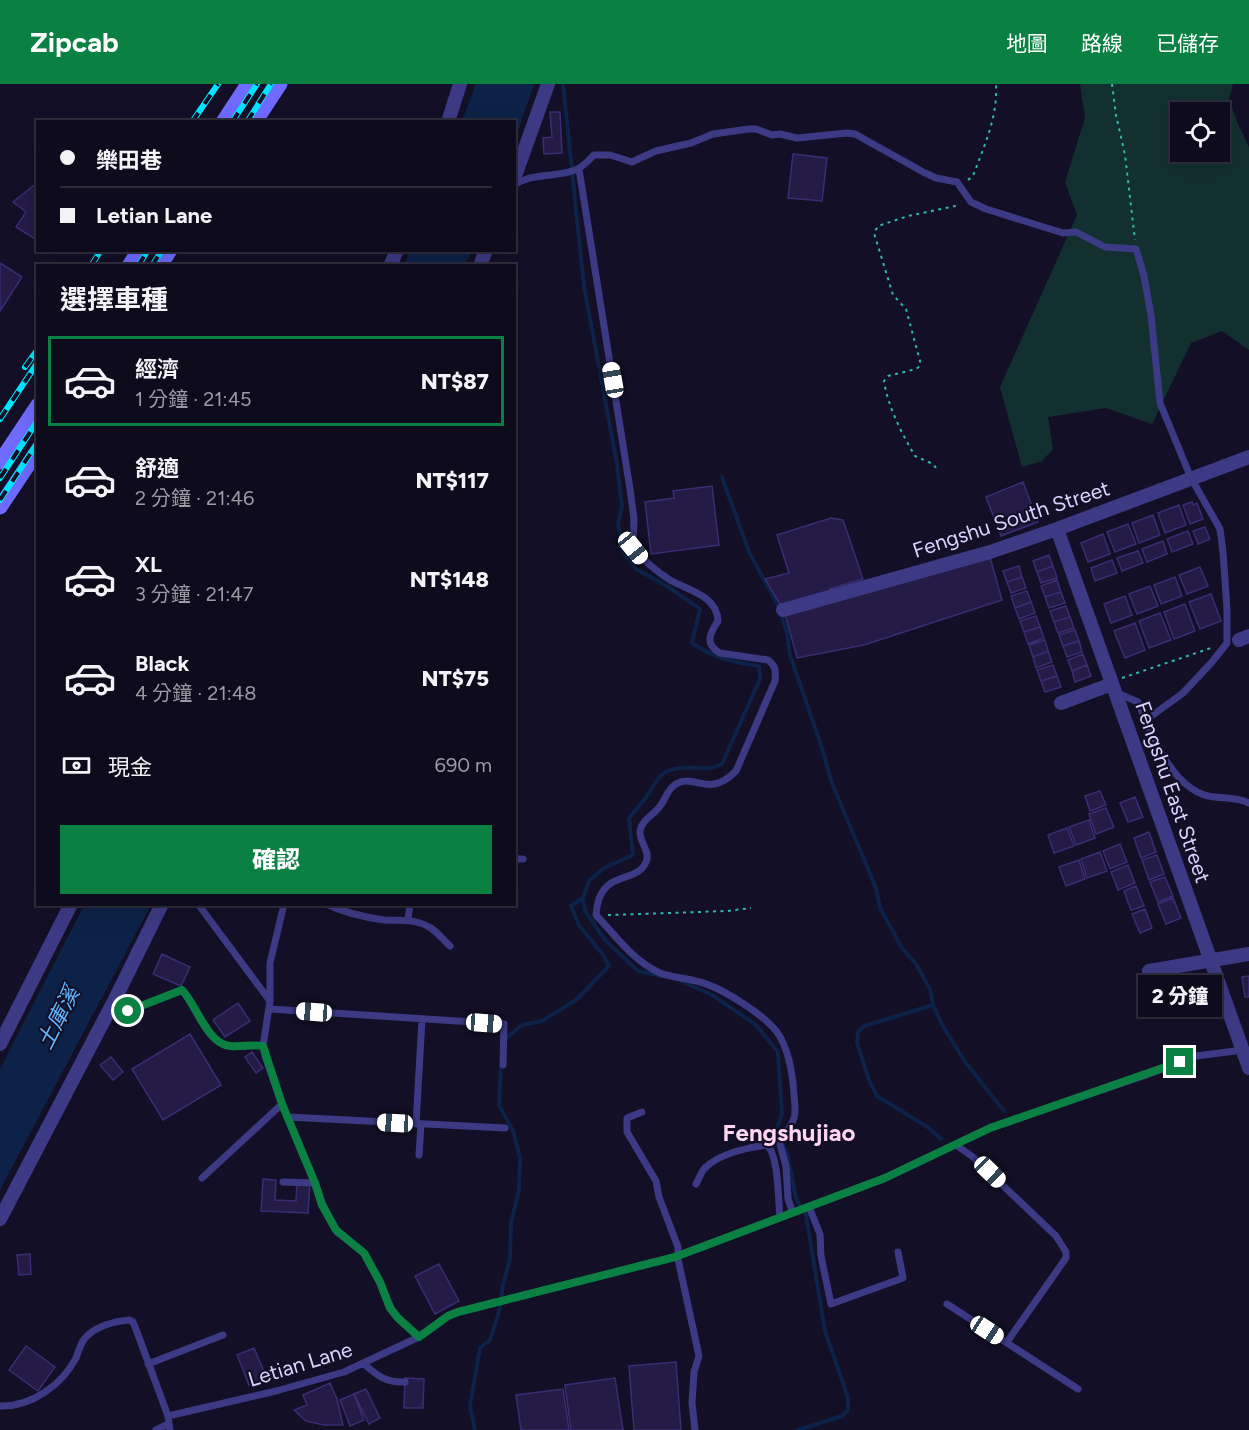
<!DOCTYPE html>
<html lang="zh-TW">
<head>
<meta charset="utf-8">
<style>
	body { margin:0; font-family:Figtree,"Noto Sans TC",sans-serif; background:#171425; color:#f1f3f6; height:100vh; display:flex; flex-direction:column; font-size:22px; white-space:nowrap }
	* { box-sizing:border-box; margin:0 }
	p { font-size:20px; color:#9b9ba3 }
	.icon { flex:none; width:33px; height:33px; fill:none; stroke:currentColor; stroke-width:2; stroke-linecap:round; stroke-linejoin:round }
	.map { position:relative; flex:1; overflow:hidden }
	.sheet { position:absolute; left:36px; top:180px; width:480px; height:642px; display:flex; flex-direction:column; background:#0e0b1c; border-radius:0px; box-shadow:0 6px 24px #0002,0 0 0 2px #2e2b3b }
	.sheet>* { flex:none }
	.guide { position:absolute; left:36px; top:36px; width:480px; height:132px; border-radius:0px; box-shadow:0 6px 24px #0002,0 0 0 2px #2e2b3b; display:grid; align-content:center; height:132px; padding:0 24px; background:#0e0b1c }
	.controls { position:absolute; left:1170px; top:18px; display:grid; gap:12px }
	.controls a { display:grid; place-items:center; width:60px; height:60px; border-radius:0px; background:#0e0b1c; box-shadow:0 6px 24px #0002,0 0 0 2px #2e2b3b; font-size:30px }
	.end { position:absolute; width:27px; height:27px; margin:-14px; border:8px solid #0b8043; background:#fff; box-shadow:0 0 0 3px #fff }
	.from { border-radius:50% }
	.bubble { position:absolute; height:42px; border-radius:0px; background:#0e0b1c; box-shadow:0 6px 24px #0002,0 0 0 2px #2e2b3b; font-size:20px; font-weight:800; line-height:42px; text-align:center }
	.car { position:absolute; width:18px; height:36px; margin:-18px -9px; border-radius:8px; box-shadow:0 0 4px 2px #0007; background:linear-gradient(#fff 24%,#345 0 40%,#fff 0 76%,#345 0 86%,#fff 0) }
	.guide b { display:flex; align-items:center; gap:21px; height:57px; font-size:22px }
	.guide b+b { border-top:2px solid #2e2b3b }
	.guide i { width:15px; height:15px; background:#f1f3f6 }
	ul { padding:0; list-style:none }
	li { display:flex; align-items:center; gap:18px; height:90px; margin:0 12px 9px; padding:0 12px; border:3px solid transparent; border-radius:0px }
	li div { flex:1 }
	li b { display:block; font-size:22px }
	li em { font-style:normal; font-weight:800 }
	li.on { border-color:#0b8043 }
	li>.icon { width:54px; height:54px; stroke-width:1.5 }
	h2 { padding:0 24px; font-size:27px; line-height:72px }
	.pay { display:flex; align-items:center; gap:15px; height:66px; padding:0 24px; font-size:22px }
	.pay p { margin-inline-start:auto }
	.cta { display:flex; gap:12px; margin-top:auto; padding:12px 24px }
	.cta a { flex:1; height:69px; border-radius:0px; background:#0b8043; color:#fff; font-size:24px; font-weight:800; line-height:69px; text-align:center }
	header { display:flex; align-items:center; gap:36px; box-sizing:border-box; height:84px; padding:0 30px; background:#0b8043; color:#fff }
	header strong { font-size:28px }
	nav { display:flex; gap:33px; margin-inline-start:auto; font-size:21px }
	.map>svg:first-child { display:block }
	.green { fill:#12302f; fill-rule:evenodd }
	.water { fill:#0c2248 }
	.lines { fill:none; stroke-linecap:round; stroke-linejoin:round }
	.stream { stroke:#0c2248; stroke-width:4 }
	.building { fill:#241b47; stroke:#3b2d73; stroke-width:1.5 }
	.path { stroke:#2fb8b0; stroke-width:2; stroke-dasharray:3 4.5; stroke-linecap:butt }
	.service { stroke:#3d3a85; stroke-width:7 }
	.minor { stroke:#3d3a85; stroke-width:14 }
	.secondary { stroke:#6f6bff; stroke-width:15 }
	.rail-casing { stroke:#00e5ff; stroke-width:6 }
	.rail { stroke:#130f26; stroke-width:4; stroke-dasharray:11; stroke-linecap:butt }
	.route { stroke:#0b8043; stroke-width:8 }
	.labels { text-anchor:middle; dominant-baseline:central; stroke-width:4.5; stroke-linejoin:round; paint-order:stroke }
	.street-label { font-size:21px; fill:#d9d4ff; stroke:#130f26 }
	.water-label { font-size:22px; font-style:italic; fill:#62b6ff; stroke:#130f26 }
	.quarter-label { font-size:24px; font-weight:bold; fill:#ffd6f0; stroke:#130f26 }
</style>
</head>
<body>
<header>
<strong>Zipcab</strong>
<nav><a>地圖</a><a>路線</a><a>已儲存</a></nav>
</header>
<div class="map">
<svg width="1249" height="1346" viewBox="0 0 1249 1346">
	<rect width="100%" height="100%" fill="#130f26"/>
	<path class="green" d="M1080,0H1233L1229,15L1238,40L1249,63V266L1222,247L1191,259L1152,340L1106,324L1048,333L1053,365L1042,377L1022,383L1000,303L1077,131L1065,98L1085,34ZM1180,28H1220V68H1180Z"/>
	<path class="water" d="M476,0H534L515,56L514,38L462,37Z
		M411,166H472V167L465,181H404Z
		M84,821H151L0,1106V985Z"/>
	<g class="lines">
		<path class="stream" d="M563,0L584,202L617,380L622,423L618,439L623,469L636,485L667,502L700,525L692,559C714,574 732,578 759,582L760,595L722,680C706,688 698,682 681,684C658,686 658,697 647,712C641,720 635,727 629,734L633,771L604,784L589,797L583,814L585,827L606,857L638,887L662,892
			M722,393L749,468L779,523L787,549L790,571L822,664L832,699L876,804L880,824L902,864L916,880L930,905L933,921L944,944L966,979L1004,1027
			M681,897L712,911L755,940L778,968L782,1029L776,1048L787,1069L796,1114L806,1131L825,1247L848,1313V1326L842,1332L798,1346
			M933,921L864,942L858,948L857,959L869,996L877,1012L929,1044L941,1055
			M505,955L522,941L542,937L576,916L609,882L603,871L579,841L571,822L583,814
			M475,1346L470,1322L480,1264L490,1256L499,1228L503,1201L510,1175L511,1139L519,1106L520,1074L513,1047L499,1021L501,981"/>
	</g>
	<path class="building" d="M550,28H560L562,69L544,70L543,54L552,53Z
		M793,70L827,74L822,117L788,114Z
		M38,98V157L16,143L26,128L13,118Z
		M0,179L22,193L0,227Z
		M1023,398L1038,438L1001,452L986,413Z
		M712,402L719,461L651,470L645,418L674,414L673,407Z
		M1192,418L1193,421L1197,419L1203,435L1190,440L1183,421Z
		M1179,421L1186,441L1165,449L1158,429Z
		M1153,431L1160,451L1139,459L1132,439Z
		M831,434L843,436L863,495L830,505L832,509L781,522L765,495L789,489L777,451Z
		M1128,440L1136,460L1115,468L1107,448Z
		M1205,443L1210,455L1198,460L1193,447Z
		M1188,447L1193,460L1172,468L1167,455Z
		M1103,450L1110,470L1088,478L1081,459Z
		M1163,457L1167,470L1147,478L1142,465Z
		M1138,467L1143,479L1122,487L1117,474Z
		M989,470L1002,516L864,561L797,574L785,530Z
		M1049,471L1053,482L1037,488L1033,477Z
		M1112,476L1117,489L1095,497L1091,484Z
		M1019,482L1022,493L1007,498L1003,487Z
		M1053,482L1057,494L1041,499L1037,488Z
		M1200,483L1208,502L1187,510L1179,491Z
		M1022,493L1026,504L1011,509L1007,498Z
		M1175,493L1182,512L1161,520L1154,501Z
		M1057,496L1061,508L1045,513L1041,502Z
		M1150,502L1158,522L1137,530L1129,510Z
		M1027,507L1031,518L1015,524L1011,512Z
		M1061,508L1065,519L1049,524L1045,513Z
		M1211,510L1221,537L1200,545L1189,518Z
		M1125,512L1132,531L1111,539L1104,520Z
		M1031,518L1035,529L1019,535L1015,524Z
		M1185,520L1195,547L1174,555L1164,528Z
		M1066,522L1070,533L1054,538L1050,527Z
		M1160,529L1171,556L1149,564L1139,537Z
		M1036,532L1040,543L1024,548L1020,537Z
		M1070,533L1074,544L1058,549L1054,538Z
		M1135,539L1145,566L1125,574L1114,547Z
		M1040,543L1044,554L1028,560L1024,548Z
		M1075,546L1079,557L1063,562L1059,551Z
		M1045,556L1048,567L1033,573L1029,561Z
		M1079,557L1082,568L1067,573L1063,562Z
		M1048,567L1052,578L1036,584L1033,573Z
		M1083,570L1087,581L1072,587L1068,576Z
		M1053,581L1057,592L1041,597L1037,586Z
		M1087,581L1091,592L1075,598L1072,587Z
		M1057,592L1061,603L1045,608L1041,597Z
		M1100,707L1106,721L1090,727L1085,712Z
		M1135,713L1143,733L1128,738L1120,719Z
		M1106,724L1114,743L1096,750L1089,730Z
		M1089,736L1095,754L1076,761L1069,743Z
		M1067,744L1074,762L1054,769L1048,751Z
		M1149,748L1156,768L1141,774L1134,754Z
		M1120,760L1127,778L1110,785L1103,767Z
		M1100,768L1107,787L1087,794L1081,775Z
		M1157,771L1164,790L1149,796L1142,776Z
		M1079,776L1085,795L1066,802L1059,783Z
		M1128,781L1135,799L1118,806L1111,788Z
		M1165,793L1173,812L1158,818L1150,798Z
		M1136,802L1144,822L1131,826L1124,807Z
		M1173,814L1181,834L1166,840L1158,820Z
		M1145,825L1152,844L1140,849L1132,830Z
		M162,870L190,883L181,902L153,890Z
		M1249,892V913H1245L1242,893Z
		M238,919L250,937L225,953L213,936Z
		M190,950L221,1001L163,1036L132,985Z
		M252,968L263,984L256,989L245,973Z
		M111,973L123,988L113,996L100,981Z
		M263,1095L276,1096L275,1116L296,1117L297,1098H310L308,1129L261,1127Z
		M30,1170L31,1190L19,1191L17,1171Z
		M439,1180L459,1217L435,1230L415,1192Z
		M26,1262L55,1283L38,1307L9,1286Z
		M254,1264L267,1294L249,1301L237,1271Z
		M676,1278L681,1346H634L629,1282Z
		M405,1294L424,1295L423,1324H404Z
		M615,1294L623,1346H571L565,1301Z
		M330,1299L337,1315L343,1341H324L306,1337L294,1326L307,1321L303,1311Z
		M366,1305L380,1334L369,1340L354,1310Z
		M563,1305L569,1346H521L516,1311Z
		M354,1310L364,1336L350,1342L340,1316Z"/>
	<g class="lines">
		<path class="path" d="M1112,0L1116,31L1125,71L1135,156
			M968,96L973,92C984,62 998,33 996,0
			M936,384L933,380L915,372C902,350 888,323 884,297L888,292L916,285L920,282V277L906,225L893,211L874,149L878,142L908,132L960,121
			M1122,594L1211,564
			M608,831L727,827L751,824"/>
		<path class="service" d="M579,85L630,405L634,435L633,464C644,477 656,487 670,496C687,506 717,511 718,537C710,549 704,560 720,569L768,576C776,582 776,587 775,597L736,687C708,715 696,689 676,700C667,705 666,715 660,722C654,731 642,735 640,747C639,758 651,768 646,778C636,802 599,783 596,831C616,852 633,877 660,889C673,894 687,894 700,898C722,904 767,932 779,951C788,966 791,982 793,999C795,1032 801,1030 779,1057L786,1082L788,1115L793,1129
			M514,101C534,88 555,94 575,86C582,84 588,77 594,71H610L632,78L656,67L691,59L713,50L749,45H756L772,51L780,50L797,54L847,49L855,50L925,89L936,94L957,98L971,118L986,125L1063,149L1076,148L1105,163L1136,165L1144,192L1151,231L1160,319L1191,394L1220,445L1223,468L1227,525V559L1212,578L1183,609L1146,636
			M1115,608L1138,618C1151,649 1171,703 1208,712C1223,715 1235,712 1249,719
			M514,775H523
			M198,820L270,917L263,962L265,972L282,1020L315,1099L323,1121L337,1148L364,1169L380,1199L391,1224L398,1234L419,1253
			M326,820C345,829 363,833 384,836C400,837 413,834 429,843C437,847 443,856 450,862
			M408,835L410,820
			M270,917V879L284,820
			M113,919L128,927L182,906C197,922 203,953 225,961C236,965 252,960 263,962
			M270,925L504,940L503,981
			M642,1028L627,1034V1048L656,1097L659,1113L678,1163V1175L699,1272L694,1288L692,1319L695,1346
			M288,1033L505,1044
			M416,1040L422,935
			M956,1061L973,1073L1056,1152L1066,1168V1174L1007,1258
			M419,1071L421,1040
			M202,1094L282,1020
			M283,1098L315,1099
			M696,1100C699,1095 701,1088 705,1084C718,1070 749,1063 767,1061C779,1072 778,1116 780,1133
			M809,1123L820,1150L821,1172L831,1220L903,1194L898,1168
			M947,1220L1078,1305
			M363,1279C376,1291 386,1299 405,1298
			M148,1280L223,1251
			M0,1322C31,1323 62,1301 76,1274C79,1267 80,1259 86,1253C96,1242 115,1237 129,1236L133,1238L137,1248L168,1332L170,1346
			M168,1332L276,1307L344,1288L419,1253L448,1232L457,1228L675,1173L885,1094L990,1044L1149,990L1196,972L1243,966
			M156,1346L168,1340"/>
		<path class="minor" d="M448,38L460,0
			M514,95L548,0
			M390,182L397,166
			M480,182L486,166
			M1057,445L1249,984
			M783,526L990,468L1057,445L1249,373
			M1239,556L1249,552
			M1061,619L1112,600
			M1149,887L1249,870
			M0,960L71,820
			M0,1135L113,919L162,820"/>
		<path class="secondary" d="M223,38L248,0
			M255,38L280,0
			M129,182L139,166
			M160,182L170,166
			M0,378L38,321
			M0,423L38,366"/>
		<defs>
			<path id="rail" d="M192,38L218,0
				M232,38L257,0
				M247,38L271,0
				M91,182L101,166
				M138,182L148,166
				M152,182L162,166
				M25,283L38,265
				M0,335L38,278
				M0,394L38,336
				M0,416L38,358"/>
		</defs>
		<use href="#rail" class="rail-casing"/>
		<use href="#rail" class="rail"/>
	</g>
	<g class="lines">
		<path class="route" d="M128,927L182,906C196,920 208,961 230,962C241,963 252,960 263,962L282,1020L315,1099L322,1121L336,1146L364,1169L380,1198L390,1224L398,1234L419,1253L448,1232L458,1228L675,1173L885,1094L990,1044L1180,978"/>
	</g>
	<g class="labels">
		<g class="street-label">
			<text transform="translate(1011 435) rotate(-18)">Fengshu South Street</text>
			<text transform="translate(1173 708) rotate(71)">Fengshu East Street</text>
			<text transform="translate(300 1280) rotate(-17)">Letian Lane</text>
		</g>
		<g class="water-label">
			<text transform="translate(58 934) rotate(-63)">土庫溪</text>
		</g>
		<g class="quarter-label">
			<text x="789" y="1048">Fengshujiao</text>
		</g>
	</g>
</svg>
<div class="controls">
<a><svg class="icon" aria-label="locate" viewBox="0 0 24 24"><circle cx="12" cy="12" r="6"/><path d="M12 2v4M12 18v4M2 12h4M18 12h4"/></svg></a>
</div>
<i class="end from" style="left:128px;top:927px"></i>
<i class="end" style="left:1180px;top:978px"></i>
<div class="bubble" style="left:1138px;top:891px;width:84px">2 分鐘</div>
<i class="car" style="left:613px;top:296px;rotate:350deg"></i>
<i class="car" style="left:633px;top:464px;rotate:141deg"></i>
<i class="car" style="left:314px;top:928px;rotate:274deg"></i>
<i class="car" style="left:484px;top:939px;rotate:94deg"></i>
<i class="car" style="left:395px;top:1039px;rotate:273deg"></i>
<i class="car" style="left:990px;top:1088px;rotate:134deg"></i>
<i class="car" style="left:987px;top:1246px;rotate:123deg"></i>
<div class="guide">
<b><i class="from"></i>樂田巷</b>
<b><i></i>Letian Lane</b>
</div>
<section class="sheet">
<h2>選擇車種</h2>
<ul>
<li class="on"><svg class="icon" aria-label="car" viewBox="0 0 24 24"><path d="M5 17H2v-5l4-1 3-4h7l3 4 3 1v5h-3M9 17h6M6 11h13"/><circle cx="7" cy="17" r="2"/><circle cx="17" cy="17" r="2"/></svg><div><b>經濟</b><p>1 分鐘 · 21:45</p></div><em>NT$87</em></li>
<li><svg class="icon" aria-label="car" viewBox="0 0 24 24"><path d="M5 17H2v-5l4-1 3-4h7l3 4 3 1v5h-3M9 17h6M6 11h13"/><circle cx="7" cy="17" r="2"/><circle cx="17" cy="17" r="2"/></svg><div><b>舒適</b><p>2 分鐘 · 21:46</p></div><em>NT$117</em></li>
<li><svg class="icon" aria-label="car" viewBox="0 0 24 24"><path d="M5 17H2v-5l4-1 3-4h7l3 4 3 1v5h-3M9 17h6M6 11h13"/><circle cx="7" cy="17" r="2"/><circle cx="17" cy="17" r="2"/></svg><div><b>XL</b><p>3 分鐘 · 21:47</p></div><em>NT$148</em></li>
<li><svg class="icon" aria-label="car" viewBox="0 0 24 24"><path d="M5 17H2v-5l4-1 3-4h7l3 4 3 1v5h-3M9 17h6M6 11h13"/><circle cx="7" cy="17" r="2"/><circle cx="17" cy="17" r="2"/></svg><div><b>Black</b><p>4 分鐘 · 21:48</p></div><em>NT$75</em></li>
</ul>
<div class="pay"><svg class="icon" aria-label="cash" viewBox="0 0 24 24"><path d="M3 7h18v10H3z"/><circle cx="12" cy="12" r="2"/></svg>現金<p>690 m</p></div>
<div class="cta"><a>確認</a></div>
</section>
</div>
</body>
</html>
